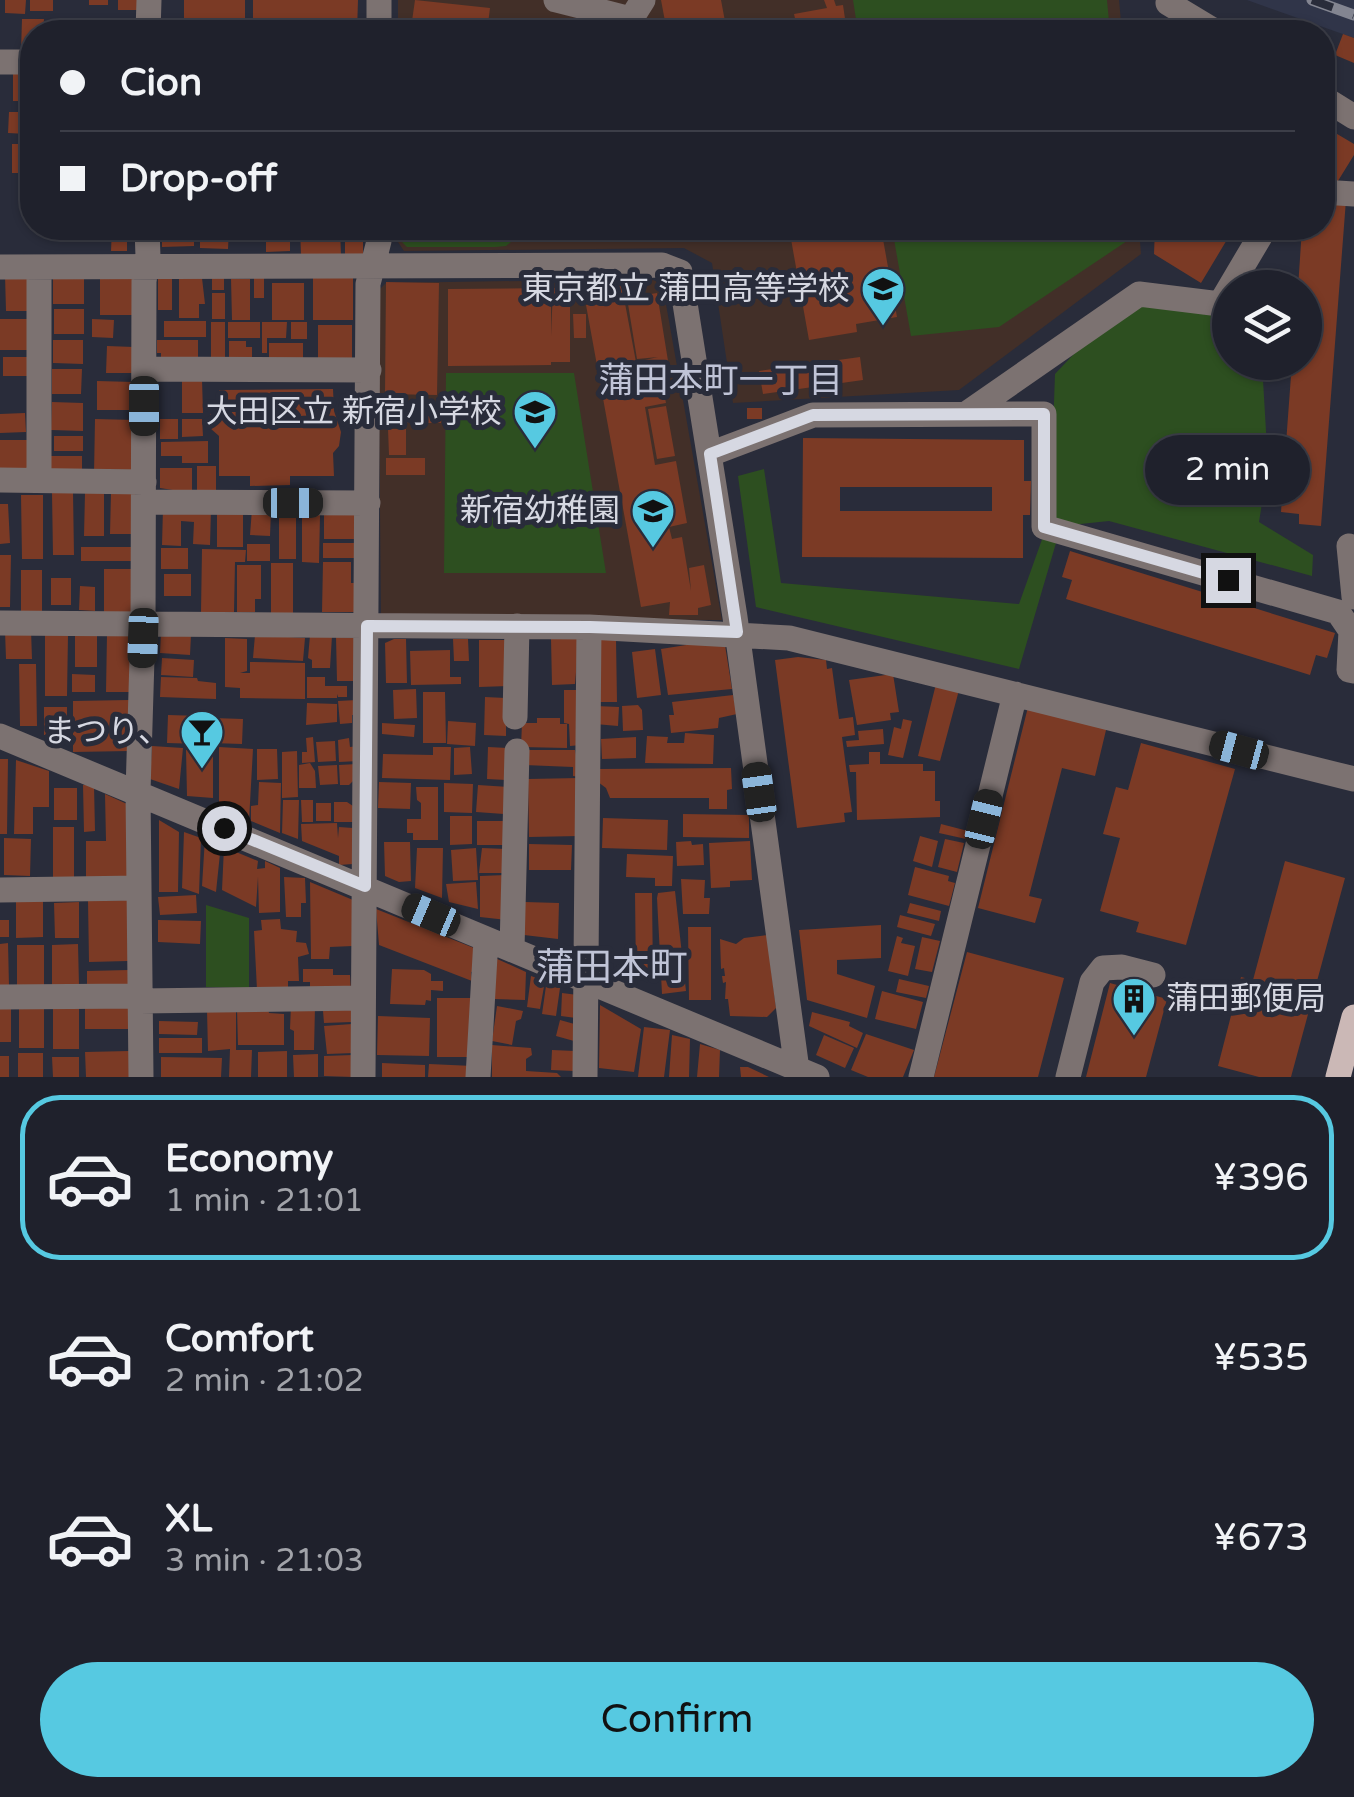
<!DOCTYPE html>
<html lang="en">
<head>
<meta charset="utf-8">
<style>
	body { margin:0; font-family:"Varela Round","Noto Sans JP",sans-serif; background:#2c2e38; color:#f1f3f6; height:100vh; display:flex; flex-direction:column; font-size:38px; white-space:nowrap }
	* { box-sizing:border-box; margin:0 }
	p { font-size:32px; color:#a1a3a9 }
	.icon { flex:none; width:55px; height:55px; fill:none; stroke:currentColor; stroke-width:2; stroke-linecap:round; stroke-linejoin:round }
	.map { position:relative; height:1077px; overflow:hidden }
	.details { display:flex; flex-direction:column; background:#1f212c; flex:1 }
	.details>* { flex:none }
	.top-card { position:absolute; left:20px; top:20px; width:1315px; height:220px; border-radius:40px; box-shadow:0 2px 8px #0004,0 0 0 2px #3c3e48; display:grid; align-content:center; height:220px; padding:0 40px; background:#1f212c }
	.buttons { position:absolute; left:1212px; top:270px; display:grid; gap:20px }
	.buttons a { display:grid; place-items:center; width:110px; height:110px; border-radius:50%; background:#1f212c; box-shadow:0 2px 8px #0004,0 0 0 2px #3c3e48; font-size:50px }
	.end { position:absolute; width:45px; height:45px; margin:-22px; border:12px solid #d6d8e2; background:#111; box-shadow:0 0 0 5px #111 }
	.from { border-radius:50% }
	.bubble { position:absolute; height:70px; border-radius:35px; background:#1f212c; box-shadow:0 2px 8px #0004,0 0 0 2px #3c3e48; font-size:32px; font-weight:600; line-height:70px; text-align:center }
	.car { position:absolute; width:30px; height:60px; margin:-30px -15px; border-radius:12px; box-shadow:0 0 8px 2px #0007; background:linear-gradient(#222 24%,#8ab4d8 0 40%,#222 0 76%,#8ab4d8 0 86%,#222 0) }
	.top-card b { display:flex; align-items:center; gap:35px; height:95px; font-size:38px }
	.top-card b+b { border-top:2px solid #3c3e48 }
	.top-card i { width:25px; height:25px; background:#f1f3f6 }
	ul { padding:18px 0 0; list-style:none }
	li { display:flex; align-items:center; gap:30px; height:165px; margin:0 20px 15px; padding:0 20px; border:5px solid transparent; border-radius:40px }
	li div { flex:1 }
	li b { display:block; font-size:38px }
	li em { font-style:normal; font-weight:600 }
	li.selected { border-color:#56c9e1 }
	li>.icon { width:90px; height:90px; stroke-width:1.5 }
	.button { display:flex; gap:20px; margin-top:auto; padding:20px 40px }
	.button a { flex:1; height:115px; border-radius:60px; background:#56c9e1; color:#111; font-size:40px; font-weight:600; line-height:115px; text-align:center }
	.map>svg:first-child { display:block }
	.built { fill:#303549 }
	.education { fill:#422f28 }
	.green { fill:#2d4f20 }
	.building { fill:#7b3a25; fill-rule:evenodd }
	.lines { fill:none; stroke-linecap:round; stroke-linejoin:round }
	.minor { stroke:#7c7271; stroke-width:25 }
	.major { stroke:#cbb8b6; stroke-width:25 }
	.rail-casing { stroke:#838591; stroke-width:11 }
	.rail { stroke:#292c3a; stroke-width:8; stroke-dasharray:22; stroke-linecap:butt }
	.route { stroke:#d6d8e2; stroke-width:12 }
	.labels { text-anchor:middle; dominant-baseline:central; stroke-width:10; stroke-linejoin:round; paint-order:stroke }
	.poi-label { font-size:32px; fill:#d6d8e2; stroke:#292c3a; text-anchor:end }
	.neighbourhood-label { font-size:35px; fill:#c0c4d7; stroke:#292c3a }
	.quarter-label { font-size:38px; fill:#c0c4d7; stroke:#292c3a }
</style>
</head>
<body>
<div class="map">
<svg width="1354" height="1077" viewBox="0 0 1354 1077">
	<rect width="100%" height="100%" fill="#292c3a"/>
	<path class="built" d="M1247,0H1354V38Z"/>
	<path class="education" d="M398,0H1119L1122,32H398Z
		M396,228H1139L1141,254L959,390L733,403L712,263L684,248L404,251L396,239Z
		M650,279L661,283L664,293L722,620L381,619L378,291L386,283Z"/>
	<path class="green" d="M853,0H1107L1110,32H858Z
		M399,228H633L621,236L521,234L506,246L495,247H407L401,241Z
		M892,228H1126L1127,241L999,327L911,336Z
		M1194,301L1230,311V362L1262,363L1268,465L1259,522L1313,555L1312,576L1109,521L1061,526L1019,669L756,607L738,476L764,469L781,583L1019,604L1050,517L1055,374L1088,339L1140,305Z
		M446,373H574L606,573H444Z
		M206,905L249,918V988L206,987Z"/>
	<path class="building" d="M5,0H26L25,14L5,13Z
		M30,0H53V11H30Z
		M89,0H108V5H89Z
		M118,0H138V10H118Z
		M184,0H245V32H184Z
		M253,0H358L357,32H253Z
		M415,0L490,8L487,32L412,21Z
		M661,0H721L727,32H667Z
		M824,0H834L836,6L843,5L847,32H798L794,14L827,8Z
		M99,18H139V32H99Z
		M22,19H44L43,32H32V51H21Z
		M1343,34L1354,38V63L1335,55Z
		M32,70V101H13V71Z
		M9,112H28L27,134L8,133Z
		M1322,125L1354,144V155L1333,189L1322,182Z
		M12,144H30V173H12Z
		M1327,199L1346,200L1321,526L1299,524V514L1281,512L1292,362H1305V288H1298L1302,228H1322V210H1326Z
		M112,228H127V251H111Z
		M162,228H194V246L162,247Z
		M200,228H229L228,249L200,248Z
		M266,228H283V240H290V251L266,252Z
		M300,228H340L341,255H301Z
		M345,228H363V255L345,254Z
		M789,228H881L897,317L856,324L857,332L809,340Z
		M1155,228H1234L1201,283L1154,254Z
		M29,274L30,311H6L5,275Z
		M100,275H134V315H100Z
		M53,276H84V304H53Z
		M212,276H224V290H212Z
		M158,277H172V310H158Z
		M254,277H264V298H254Z
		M313,277L353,278V320H313Z
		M179,278H202L205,304H199V318H179Z
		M231,279H250V320H232Z
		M386,282L439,283L437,395L385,394Z
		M272,283H304V320H272Z
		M622,286L623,297L607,298V287Z
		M551,288V336L553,288H570V362H551V365L448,366V289Z
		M212,293H225V319H212Z
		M657,293L669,367L659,369L666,403L645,407L655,465L676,461L687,523L669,527L672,539L682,537L691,591L689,568L704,565L711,605L698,608V615H669L670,602L641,607L586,305L624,298L636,362L658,357L637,359L627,298Z
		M54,309H84V334H54Z
		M573,314H586V338H574Z
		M0,319H30V350H0Z
		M92,319L114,320L113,338L92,337Z
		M164,321H206V337H164Z
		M211,322H225V362H211Z
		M228,322H260V338H228Z
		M262,322H287L286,338H267V353H262Z
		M291,322H307V339H291Z
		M318,325H352V364H318Z
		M53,340H83V364L53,363Z
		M157,340H198V361L161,360V353H157Z
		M229,341H246V347H252V362L229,363Z
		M269,343H303V363H269Z
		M107,346L134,347V373H106Z
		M3,357H27L28,376H3Z
		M860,357L863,380L763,394L759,371Z
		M52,369H82L81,394H52Z
		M182,379H202L203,413H182Z
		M97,381L134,382V410H97Z
		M333,389L334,411L341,432L339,446L333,453L334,476H290V485L250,486V476H219V436L210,428V414L219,413V390Z
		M52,402L83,403V431L51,430Z
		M405,403H442L441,423H405Z
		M666,406L675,456L657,459L648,409Z
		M747,408H762V419H747Z
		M25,413L26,432L0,433V414Z
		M95,419L135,420L133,475L94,474Z
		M160,419H178V439H160Z
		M182,419H202L203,436L182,437Z
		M388,429H406V455H389Z
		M54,436H83V451H54Z
		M803,438L1024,440V481H1031L1030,515H1023V558L802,557ZM840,487H992V511H840Z
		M0,440H27V468H0Z
		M208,441V463H182V456H161V442Z
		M50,456H82V474L50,475Z
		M386,458H425V475H386Z
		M197,466H216V490H197Z
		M160,468H192V493L160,488Z
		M73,492L74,555H53L52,493Z
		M85,493H104V536H84Z
		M111,493H135L134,534H110Z
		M21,495H43V559H22Z
		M0,504H8L10,543L0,544Z
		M163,508L211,509L210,545L193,544L194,522L181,521V546L162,545Z
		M217,509H243V547H217Z
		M252,509L271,510L270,536L250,535Z
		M279,513H296V559H279Z
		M324,514H355V539H324Z
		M302,515H320L319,563L302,562Z
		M323,543H355V558H323Z
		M247,544H270V561H247Z
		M81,547H134V561H81Z
		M161,548H188V569H161Z
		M202,549L246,550L245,562H235L234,612H201Z
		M1070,551L1335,633L1327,658L1316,655L1310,675L1066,599L1072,580L1062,577Z
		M0,555H11L10,607H0Z
		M323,562H351V583H357L356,612H322Z
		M271,563H293V614H271Z
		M237,565H261V599H255V612H237Z
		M104,569H131V612H104Z
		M21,570H42V611H21Z
		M164,574H191V596H164Z
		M51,578H71V605H51Z
		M80,586L95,587V611L79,610Z
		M31,630L32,659H6L5,631Z
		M161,633L191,635L190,655L160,653Z
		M45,634L68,635L67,696H45Z
		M107,634H133L131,692H106Z
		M75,635H97V667H75Z
		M255,635L305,638L303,661L253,658Z
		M310,635L332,636L330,668H312V660L308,658Z
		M336,637L358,638L359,681H337Z
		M579,637L575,684L552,685L551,639Z
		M225,638L247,639V671L240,673H250V662L305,663V699L240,698V688L225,687Z
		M394,639H406L407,683H386L385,643Z
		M453,639H468L469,661H454Z
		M595,639H616L617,702H595Z
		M724,639L732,689L668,695L661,649Z
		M479,640H508L509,686L479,687Z
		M655,649L661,695L637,698L632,652Z
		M450,650V677H461V684L411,685L410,651Z
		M798,657L826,660L827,669L832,668L839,719L853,717L855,735L842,737L852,812L844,813L845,822L797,828L775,660Z
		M162,658L194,660L193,677L161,675Z
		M19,664H36L37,726H20Z
		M72,674L95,675V692H72Z
		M893,674L899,712L890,713L891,720L857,725L849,680Z
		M161,677L197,678L198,681L216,683V699L160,697Z
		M307,677H325V686H347V697H338L337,694V698H307Z
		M936,684L959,690L940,761L918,756Z
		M416,689L417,718L394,719L393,690Z
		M564,690H580L581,745L570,746L569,724L564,723Z
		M423,692H445L446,743H423Z
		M733,695L737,714L719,718L718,728L671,733L669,715H674L672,702Z
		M485,697L506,698V736L484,735Z
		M129,700L130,751L73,752V701Z
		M357,700L358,715H352V723L340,724L338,701Z
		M307,703L337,704V722L306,725Z
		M638,705L642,710L643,730L623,731L622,706Z
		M595,706L619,707L618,726L595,724Z
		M44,707H67V735H44Z
		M1028,707L1107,726L1095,776L1062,768L1029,896L1042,899L1035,923L978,908Z
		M168,715L202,716L201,744L167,743Z
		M213,718L243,719L242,744L212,743Z
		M537,718H560V724H567V748L521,747L522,723H537Z
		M903,719L912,721L903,758L888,755L894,727L901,729Z
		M448,721L476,723L475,746L447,744Z
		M382,723L415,725L414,737L382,734Z
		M883,729L884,744L847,747L846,741L859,740L858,731Z
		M685,733L714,735L713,764L645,763L647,736L668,737L667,743H684Z
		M313,737L315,762L302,763V752H307L306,738Z
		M636,737V758L602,759L601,739Z
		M349,738L350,747L358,746L359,761L339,762L338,740Z
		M335,741L336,761L318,762L316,742Z
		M1141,743L1235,769L1186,945L1136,932L1139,922L1100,911L1120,838L1103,834L1116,787L1128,790Z
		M152,746L183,748L179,789L150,779Z
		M219,747L253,749L249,821L219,806Z
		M433,747H451L450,780L382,778L383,754L433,755Z
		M470,747L472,774L454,775V748Z
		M488,747L508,748L506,780L487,779Z
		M257,749H277L278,779L257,780Z
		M186,750H213V798L187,796Z
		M528,750H575L581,777L573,776V767L524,765Z
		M297,751L298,797L282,798V752Z
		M869,752H880V764H923V771H935V801H940V817L857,820L856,772H850L849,765L869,764Z
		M0,759H8L7,834H0Z
		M16,760L49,771V807H33V834H14Z
		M310,763L315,771L316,788H299V765Z
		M357,764V777L349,785H340L339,765Z
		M337,765L338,784L320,785L318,766Z
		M731,768L732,789L727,790V809H709V798H610L606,788L598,782V769Z
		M579,778L580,836L529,837L528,779Z
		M259,782L281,783L280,833L251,821V806L258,805Z
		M379,782L411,783L410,809L378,808Z
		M444,783L473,784L472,813L444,812Z
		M83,785H94L95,831L84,832Z
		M478,785L509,787L504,814L476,812Z
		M416,787H438V840H413V833H407V819H421V803L417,800Z
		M54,788H77V820H54Z
		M105,794L127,804L128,878H86V841H106Z
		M283,800H299L298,839L282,833Z
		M301,800H313V822H302Z
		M334,802H347L356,808V822H334Z
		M316,803H331V821H316Z
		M683,814L749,815V838L683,837Z
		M450,816H472V844L450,845Z
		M603,818L668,820L667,850L602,848Z
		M159,820L179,832L178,892H159Z
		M477,821H509L508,845H477Z
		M337,823L338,838L339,827L353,828V864L339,865V856L302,841L301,824Z
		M941,824L968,831L966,839L939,833Z
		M53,827H74V881H53Z
		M184,832L201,838L199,894L182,888Z
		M920,836L938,841L932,867L913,861Z
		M4,838L31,839L30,876L4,875Z
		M205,838L221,844L216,892L202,886Z
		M945,839L964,843L957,872L938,867Z
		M691,841L692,845L703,844L704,865L677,866L676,842Z
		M750,841L752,880L730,881V887L711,888L709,843Z
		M384,842H410L411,881L399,882L385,876Z
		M529,844L572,845L571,870H529Z
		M224,847L258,861L257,869L265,868V861L280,868V912L259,913L258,877L256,907L222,890Z
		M417,848H443L442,898L415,888Z
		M476,848L478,880L453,881L451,850Z
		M482,848L506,849V873H479Z
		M627,854L673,856L672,886H655V878L626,877Z
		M1285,861L1345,878L1291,1077H1259L1218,1066L1241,977L1253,980Z
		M915,867L949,876L948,881L955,883L949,906L908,895Z
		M506,875L507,920L480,917V876Z
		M284,877L305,878L306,903H301V917H286Z
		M681,879L705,880L704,898H710L709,914H683Z
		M310,882L353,900V946L330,947L329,959H311Z
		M476,882L478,909L449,902L446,884Z
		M675,891L686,991L662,994L657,898L658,893Z
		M635,893H652L653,978H636Z
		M196,895L197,913L160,915L158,897Z
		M16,896H43V937L16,938Z
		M128,900V961L89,962L88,901Z
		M79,902V938H55L54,903Z
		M525,902L559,903L558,939L524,935Z
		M910,903L941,911L939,921L907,913Z
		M376,909L474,948L476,971L471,972L472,981L379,945Z
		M900,915L935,924L931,936L897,927Z
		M280,919L281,929L297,931L296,942L306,943L309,954L298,957L299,981H288V988L257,990L254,931L262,930L261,920Z
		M0,920H9V937H0Z
		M158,920L201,921L200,944L158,942Z
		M881,925V958L837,960V974L875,986L867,1018L807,1000L799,930Z
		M688,927H711V1000H689Z
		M767,935L776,1008L767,1017L730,1016L728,999H725L726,982L723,983L722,976H725L724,968L721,969L720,939L736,944L744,938Z
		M897,936L903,938L901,943L915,946L908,976L888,971Z
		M922,937L940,941L932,972L915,969Z
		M8,943L9,986H0V944Z
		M78,944L79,985H52V945Z
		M17,945H44V987H17Z
		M967,952L1064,978L1038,1077H934Z
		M495,958L526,972L525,1000L494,999Z
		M303,969H333V975H350L351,993L310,994V982H303Z
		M392,969L424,970L431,974V981H443V991L431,990V1001L426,1000L425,1005L390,1004Z
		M129,970L130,989L87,990V971Z
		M531,976L545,981L540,1009L527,1007Z
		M899,979L929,986L926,998L896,992Z
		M1110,983L1167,999L1146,1077H1086Z
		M546,986L560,988L556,1016L542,1014Z
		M882,991L923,1002L916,1029L875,1019Z
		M562,993L578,995L576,1018L561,1016Z
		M437,998H473V1057H437Z
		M85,1002H130V1029H85Z
		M19,1004H44V1048H19Z
		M53,1004H79V1049H53Z
		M0,1005H11V1042H0Z
		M291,1005L315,1007L314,1050H294V1031L290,1029Z
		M600,1005L641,1029L634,1072L599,1068Z
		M497,1006L523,1011L521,1019L516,1021L512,1045L492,1041Z
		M236,1009V1050H252L251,1077H229L230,1049L208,1051L207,1010Z
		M237,1009H268L269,1013L284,1014V1045H238Z
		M351,1009L352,1022L324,1023L323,1011Z
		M812,1012L850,1022L849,1026L863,1033L857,1048L809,1026Z
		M378,1016L430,1018L429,1056L377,1055Z
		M560,1020L578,1025L574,1041L556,1036Z
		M159,1021L198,1022L197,1035L159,1034Z
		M352,1024L354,1053L327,1054L324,1026Z
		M644,1027L670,1030L664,1077H638Z
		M866,1034L914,1050L903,1077H868L851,1070Z
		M672,1035L690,1039L689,1077H669Z
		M824,1035L854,1048L845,1068L816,1055Z
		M159,1038H202V1053H159Z
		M700,1044L720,1050L719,1077H697Z
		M492,1045L531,1048L532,1055L526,1059V1071L557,1073L561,1077H492Z
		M552,1050L575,1051L574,1071L551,1070Z
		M129,1051L130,1077H86L85,1052Z
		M287,1051V1077H258V1052Z
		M18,1053H43V1077H18Z
		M318,1054V1077H294L293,1055Z
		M353,1055V1077L324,1076V1056Z
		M0,1056H9V1077H0Z
		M52,1057H79V1077H53Z
		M161,1057L222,1058L221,1077H161Z
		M382,1063L425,1065V1077H382Z
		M429,1064L473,1066L472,1077H428Z
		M740,1067H748L769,1077H741Z"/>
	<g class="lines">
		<path class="minor" d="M556,0L631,19L643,0
			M1168,3L1216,32
			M148,32L149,0
			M379,32V0
			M1,62H32
			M1322,97L1354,117
			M1322,192L1354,194
			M0,267L662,265L680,272L735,617L798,1077
			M144,369L369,370
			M966,414L1139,294L1220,304L1265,228
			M710,454L813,415L1044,414V527L1338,612L1351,631L1349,670L1354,671
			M0,480L144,482
			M39,480V267
			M144,502L368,503
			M1349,546L1354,597
			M0,623L589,627L789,638L1354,779
			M515,717L517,626
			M0,736L817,1077
			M0,890L139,888
			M512,949L517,751
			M0,997L140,996
			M140,1001L363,998
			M141,1077L138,792L143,625L144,281L148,257L147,228
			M363,1077L368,284L379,241V228
			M478,1077L486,939
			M585,1077L589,627
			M921,1077L1015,694
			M1068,1077L1092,982L1103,968L1122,967L1153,975"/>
		<path class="major" d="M1338,1077L1354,1017"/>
		<defs>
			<path id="rail" d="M1312,0L1354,15"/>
		</defs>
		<use href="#rail" class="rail-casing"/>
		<use href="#rail" class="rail"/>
	</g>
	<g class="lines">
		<path class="route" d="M224,828L365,886L367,626L590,627L737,632L710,454L813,415L1044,414V527L1228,580"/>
	</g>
	<defs>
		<symbol id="school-pin" viewBox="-11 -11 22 30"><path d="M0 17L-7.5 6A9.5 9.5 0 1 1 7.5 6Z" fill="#56c9e1" stroke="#292c3a"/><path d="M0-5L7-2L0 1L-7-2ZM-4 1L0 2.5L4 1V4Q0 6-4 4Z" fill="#111"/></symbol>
		<symbol id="bar-pin" viewBox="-11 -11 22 30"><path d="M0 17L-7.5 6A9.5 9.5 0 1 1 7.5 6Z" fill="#56c9e1" stroke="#292c3a"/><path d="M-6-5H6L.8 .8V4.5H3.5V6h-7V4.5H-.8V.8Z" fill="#111"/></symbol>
		<symbol id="building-pin" viewBox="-11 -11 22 30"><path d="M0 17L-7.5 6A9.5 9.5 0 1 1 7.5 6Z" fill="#56c9e1" stroke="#292c3a"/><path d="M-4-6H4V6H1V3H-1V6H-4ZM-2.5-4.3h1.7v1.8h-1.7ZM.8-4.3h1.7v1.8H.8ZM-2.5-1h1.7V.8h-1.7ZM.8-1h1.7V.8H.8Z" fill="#111"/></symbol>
	</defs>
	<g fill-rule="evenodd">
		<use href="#school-pin" x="858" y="264" width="50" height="68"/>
		<use href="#school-pin" x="510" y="387" width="50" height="68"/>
		<use href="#school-pin" x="628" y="486" width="50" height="68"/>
		<use href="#bar-pin" x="177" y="707" width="50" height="68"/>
		<use href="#building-pin" x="1109" y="974" width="50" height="68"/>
	</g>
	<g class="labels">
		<g class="poi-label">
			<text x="850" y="289">東京都立 蒲田高等学校</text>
			<text x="502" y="412">大田区立 新宿小学校</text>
			<text x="620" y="511">新宿幼稚園</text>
			<text x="170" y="732">まつり、</text>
			<text x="1166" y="999" text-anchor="start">蒲田郵便局</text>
		</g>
		<g class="neighbourhood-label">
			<text x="721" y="381">蒲田本町一丁目</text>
		</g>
		<g class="quarter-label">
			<text x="612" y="968">蒲田本町</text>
		</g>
	</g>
</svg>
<div class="buttons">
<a><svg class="icon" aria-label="layers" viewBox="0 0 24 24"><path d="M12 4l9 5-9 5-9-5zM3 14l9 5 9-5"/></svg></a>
</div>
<i class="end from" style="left:224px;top:828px"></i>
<i class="end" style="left:1228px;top:580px"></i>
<div class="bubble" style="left:1145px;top:435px;width:165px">2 min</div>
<i class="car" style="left:144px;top:406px;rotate:180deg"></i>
<i class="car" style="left:293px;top:503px;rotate:90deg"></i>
<i class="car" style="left:143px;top:638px;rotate:182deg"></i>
<i class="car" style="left:1239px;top:750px;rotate:285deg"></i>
<i class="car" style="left:759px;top:792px;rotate:352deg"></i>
<i class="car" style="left:984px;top:819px;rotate:14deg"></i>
<i class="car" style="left:431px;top:915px;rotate:293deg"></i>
<div class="top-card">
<b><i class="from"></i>Cion</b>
<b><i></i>Drop-off</b>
</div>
</div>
<section class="details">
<ul>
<li class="selected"><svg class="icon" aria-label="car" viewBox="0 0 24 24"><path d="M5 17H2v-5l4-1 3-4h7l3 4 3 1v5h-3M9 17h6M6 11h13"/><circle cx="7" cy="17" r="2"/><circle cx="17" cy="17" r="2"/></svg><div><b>Economy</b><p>1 min · 21:01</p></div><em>¥396</em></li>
<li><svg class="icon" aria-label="car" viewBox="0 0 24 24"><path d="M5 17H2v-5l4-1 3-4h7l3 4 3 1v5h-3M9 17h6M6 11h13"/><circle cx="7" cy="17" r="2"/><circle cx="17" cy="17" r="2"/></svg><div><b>Comfort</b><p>2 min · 21:02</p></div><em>¥535</em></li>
<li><svg class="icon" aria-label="car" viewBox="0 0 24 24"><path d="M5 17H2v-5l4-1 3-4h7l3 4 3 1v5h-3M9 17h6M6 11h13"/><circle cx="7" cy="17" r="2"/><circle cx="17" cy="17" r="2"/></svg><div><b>XL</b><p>3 min · 21:03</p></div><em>¥673</em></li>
</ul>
<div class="button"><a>Confirm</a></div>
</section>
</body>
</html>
